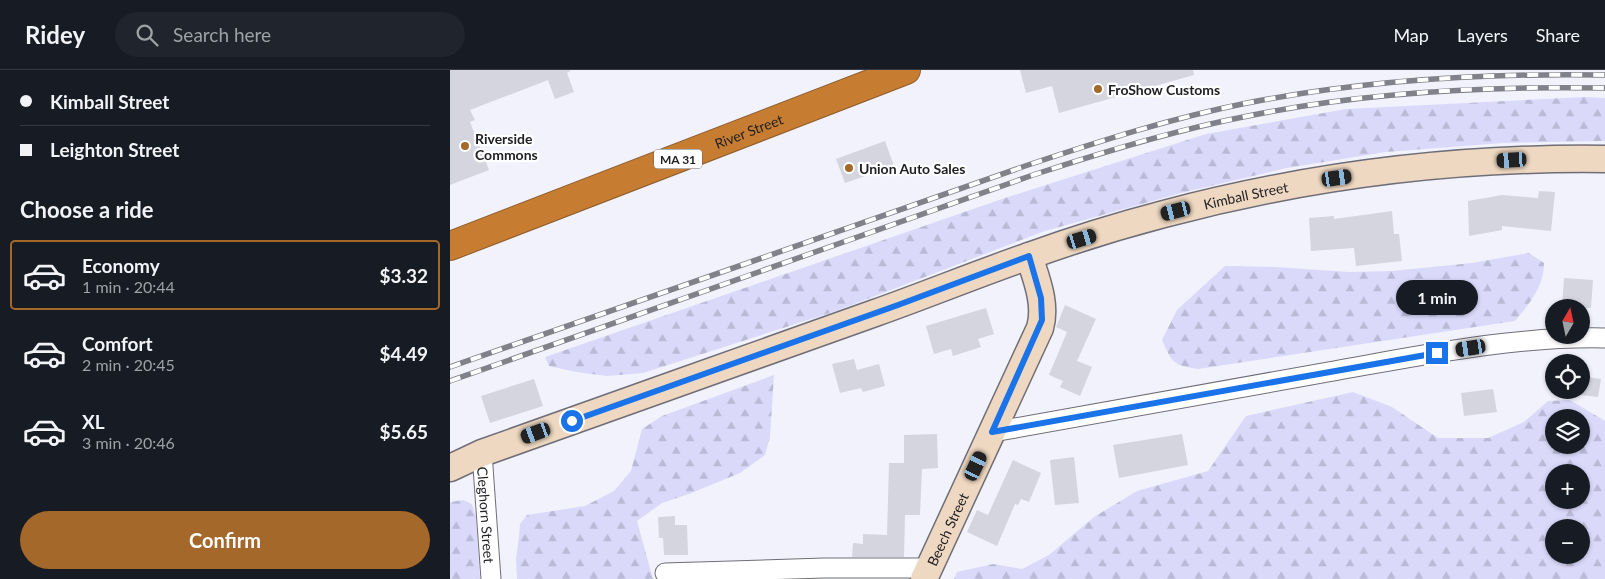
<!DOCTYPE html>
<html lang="en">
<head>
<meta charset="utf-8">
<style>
	body { margin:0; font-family:Lato,sans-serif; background:#20242c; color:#f1f3f6; height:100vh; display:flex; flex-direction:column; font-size:19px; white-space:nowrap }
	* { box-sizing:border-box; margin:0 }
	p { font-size:16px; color:#9ea1a6 }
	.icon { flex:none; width:28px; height:28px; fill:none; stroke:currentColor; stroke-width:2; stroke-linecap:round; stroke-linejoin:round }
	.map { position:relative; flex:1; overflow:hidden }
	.side { display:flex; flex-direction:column; background:#171b24; width:450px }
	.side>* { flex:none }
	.banner { display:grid; align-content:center; height:110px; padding:0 20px; background:#171b24 }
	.needle { width:32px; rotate:9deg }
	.fabs { position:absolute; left:1095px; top:229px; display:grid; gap:10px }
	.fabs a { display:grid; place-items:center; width:45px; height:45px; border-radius:50%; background:#171b24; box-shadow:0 1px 4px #0004; font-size:25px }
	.end { position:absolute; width:22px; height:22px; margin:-11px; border:6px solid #1a73e8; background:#fff; box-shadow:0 0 0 2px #fff }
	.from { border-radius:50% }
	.bubble { position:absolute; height:35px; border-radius:18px; background:#171b24; box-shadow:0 1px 4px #0004; font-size:16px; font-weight:700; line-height:35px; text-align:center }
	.car { position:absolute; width:15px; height:30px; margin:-15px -8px; border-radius:6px; box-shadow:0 0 4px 1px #0007; background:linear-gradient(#222 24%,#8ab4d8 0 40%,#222 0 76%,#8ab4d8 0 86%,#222 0) }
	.banner b { display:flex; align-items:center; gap:18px; height:48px; font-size:19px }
	.banner b+b { border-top:1px solid #363941 }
	.banner i { width:12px; height:12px; background:#f1f3f6 }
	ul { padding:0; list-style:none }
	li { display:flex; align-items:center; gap:15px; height:70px; margin:0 10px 8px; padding:0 10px; border:2px solid transparent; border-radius:5px }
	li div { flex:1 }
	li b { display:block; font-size:19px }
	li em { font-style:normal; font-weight:700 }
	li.on { border-color:#a4682a }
	li>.icon { width:45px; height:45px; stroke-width:1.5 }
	h2 { padding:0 20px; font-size:22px; line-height:60px }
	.button { display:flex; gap:10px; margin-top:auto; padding:10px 20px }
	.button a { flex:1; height:58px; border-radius:30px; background:#a4682a; color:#fff; font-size:20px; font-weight:700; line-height:58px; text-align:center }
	header { display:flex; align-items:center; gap:30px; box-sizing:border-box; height:70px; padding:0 25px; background:#171b24; border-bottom:1px solid #363941 }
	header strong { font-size:24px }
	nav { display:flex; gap:28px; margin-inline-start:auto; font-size:18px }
	.search { width:350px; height:45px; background:#20242c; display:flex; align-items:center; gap:12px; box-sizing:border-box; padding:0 18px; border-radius:28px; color:#9ea1a6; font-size:19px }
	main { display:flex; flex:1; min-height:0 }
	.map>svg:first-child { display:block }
	.forest { fill:url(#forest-firs); fill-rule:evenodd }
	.building { fill:#d5d5e0 }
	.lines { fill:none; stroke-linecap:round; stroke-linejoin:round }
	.street-casing { stroke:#6f6e78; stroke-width:21 }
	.secondary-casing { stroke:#6f6e78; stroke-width:29 }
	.highway-casing { stroke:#8d5d2d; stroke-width:30 }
	.street { stroke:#fff; stroke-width:19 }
	.secondary { stroke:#eed8c1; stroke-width:26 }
	.highway { stroke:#c77d31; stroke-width:28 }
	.rail-casing { stroke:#818189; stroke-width:5.5 }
	.rail { stroke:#fff; stroke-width:4; stroke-dasharray:11; stroke-linecap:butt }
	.route { stroke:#1a73e8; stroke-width:6 }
	.poi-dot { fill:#a4682a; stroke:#fff; stroke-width:2 }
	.labels { text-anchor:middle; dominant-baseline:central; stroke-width:4.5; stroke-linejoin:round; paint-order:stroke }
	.shield { fill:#fff; stroke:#646466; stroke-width:1 }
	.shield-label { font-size:12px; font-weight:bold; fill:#212125 }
	.poi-label { font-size:14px; font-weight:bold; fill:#212125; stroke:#fff; text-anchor:start }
	.street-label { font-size:14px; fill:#212125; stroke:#fff }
</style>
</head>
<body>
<header>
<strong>Ridey</strong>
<div class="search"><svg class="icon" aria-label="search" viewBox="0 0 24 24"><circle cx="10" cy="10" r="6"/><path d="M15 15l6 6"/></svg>Search here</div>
<nav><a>Map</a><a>Layers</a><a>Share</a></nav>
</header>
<main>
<section class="side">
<div class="banner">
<b><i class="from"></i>Kimball Street</b>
<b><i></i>Leighton Street</b>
</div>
<h2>Choose a ride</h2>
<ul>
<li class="on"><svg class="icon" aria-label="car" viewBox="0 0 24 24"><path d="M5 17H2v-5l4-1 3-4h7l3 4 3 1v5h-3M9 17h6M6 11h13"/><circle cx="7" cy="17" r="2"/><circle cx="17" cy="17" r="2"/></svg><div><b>Economy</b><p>1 min · 20:44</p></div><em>$3.32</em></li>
<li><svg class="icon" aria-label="car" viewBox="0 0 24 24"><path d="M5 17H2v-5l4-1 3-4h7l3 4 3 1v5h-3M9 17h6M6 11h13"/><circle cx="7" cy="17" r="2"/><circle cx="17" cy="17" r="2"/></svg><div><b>Comfort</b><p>2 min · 20:45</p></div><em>$4.49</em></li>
<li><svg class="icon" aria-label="car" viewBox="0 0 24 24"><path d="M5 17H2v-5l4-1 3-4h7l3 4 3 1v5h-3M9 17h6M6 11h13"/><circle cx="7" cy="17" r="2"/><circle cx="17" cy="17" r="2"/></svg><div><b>XL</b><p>3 min · 20:46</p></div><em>$5.65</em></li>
</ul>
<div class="button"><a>Confirm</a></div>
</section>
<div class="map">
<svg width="1155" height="509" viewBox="0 0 1155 509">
	<defs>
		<pattern id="forest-firs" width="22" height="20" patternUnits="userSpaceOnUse" patternTransform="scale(1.25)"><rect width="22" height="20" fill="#dad9fa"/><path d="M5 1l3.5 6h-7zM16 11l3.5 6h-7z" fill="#bbbad6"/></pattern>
	</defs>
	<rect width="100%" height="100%" fill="#f2f2fd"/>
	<path class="forest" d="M1136,27L1155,28V71L1053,73L936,82L837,98L731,123L595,161L386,241L193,303L157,306L126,302L99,296L95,287L555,128L756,64L896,39Z
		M1079,183L1094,193C1094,217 1079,234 1065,251L748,299C723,295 722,293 712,270L727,240L775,196L825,197L899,202L942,201L1022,193Z
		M324,305L320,367L315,385L290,403L239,424L212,433L187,451L203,509H67L66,489L69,466L70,454L77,445L135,436L164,421L181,401L192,359L212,346Z
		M903,322L942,337L988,368H1038L1074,352L1098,331L1120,330L1155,351V509H504L507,502L543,494L572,499L599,485L644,447L687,421L758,401L796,346ZM1104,348H1131V375H1104ZM1131,402V430H1104V402ZM1104,458H1131V485H1104Z
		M13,430L22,434L26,447L30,509H0V432Z"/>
	<path class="building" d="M0,0H120V1L117,3L124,22L105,29L98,10L20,40L25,50L20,52L39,100L0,115Z
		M570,0H743L744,5L609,43L602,16L576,23Z
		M435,71L444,96L395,113L386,89Z
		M1089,121L1105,122L1101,161L1052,156V160L1019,166L1018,131L1052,125L1088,128Z
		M942,141L944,164H949L952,191L906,196L904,178L861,181L859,148L884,146V149Z
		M1114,208L1143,210L1141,238H1112Z
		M615,235L646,249L627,291L642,297L630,326L610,317L613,311L599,305L617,262L606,257Z
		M536,238L544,264L528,269L531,277L503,286L501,279L484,284L476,256Z
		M404,289L407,300L429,294L435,316L413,322L411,318L390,323L382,294Z
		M1131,306L1151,309L1148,327L1131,325Z
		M84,309L93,336L40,353L31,326Z
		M1043,319L1047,342L1014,346L1011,323Z
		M487,364L488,398L472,399L470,445H455L454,487H402L403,473L413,474V464L437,465L439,393H454V365Z
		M732,364L738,395L669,408L663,375Z
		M624,387L629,433L605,435L600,390Z
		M563,390L591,403L579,432L571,429L568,435L565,434L547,476L517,462L527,440L538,445Z
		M225,446V455H237L238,485H214L213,468H209L208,447Z"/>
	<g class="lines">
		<defs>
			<g id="street">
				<path d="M543,362C654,342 766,322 878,302C969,286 1062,266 1155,268"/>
				<path id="s1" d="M32,383L41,509"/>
				<path d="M215,503L374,498H478"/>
			</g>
			<g id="secondary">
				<path id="s2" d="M0,398L32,383C163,336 294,290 425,243C476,225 527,204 579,186C623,170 668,156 714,144C857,106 1006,87 1155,89"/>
				<path id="s3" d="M474,509L590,258C597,234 586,208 579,186"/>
			</g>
			<g id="highway">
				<path id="s4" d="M0,176L456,0"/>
			</g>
		</defs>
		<use href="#street" class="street-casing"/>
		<use href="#secondary" class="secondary-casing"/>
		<use href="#highway" class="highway-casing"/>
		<use href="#street" class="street"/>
		<use href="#secondary" class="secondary"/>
		<use href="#highway" class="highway"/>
		<defs>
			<path id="rail" d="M0,297L578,95C650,71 722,48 797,33C915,10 1035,3 1155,5
				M0,311L583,105C653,82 725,60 798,46C915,22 1036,16 1155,18"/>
		</defs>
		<use href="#rail" class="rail-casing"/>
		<use href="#rail" class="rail"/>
	</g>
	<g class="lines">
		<path class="route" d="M122,351L448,235L579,186L591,228L592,250L542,362L987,283"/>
	</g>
	<g class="poi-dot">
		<circle cx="648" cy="19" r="5"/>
		<circle cx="15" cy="76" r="5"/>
		<circle cx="399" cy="98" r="5"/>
	</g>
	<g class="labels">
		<rect class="shield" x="204" y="79.5" width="48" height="19" rx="4"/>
		<g class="shield-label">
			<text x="228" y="89">MA 31</text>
		</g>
		<g class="poi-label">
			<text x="658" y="19">FroShow Customs</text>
			<text x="25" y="68">Riverside<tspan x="25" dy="16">Commons</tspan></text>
			<text x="409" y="98">Union Auto Sales</text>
		</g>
		<g class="street-label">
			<text stroke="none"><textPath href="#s4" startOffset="320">River Street</textPath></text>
			<text stroke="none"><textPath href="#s2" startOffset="842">Kimball Street</textPath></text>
			<text stroke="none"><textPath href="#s1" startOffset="62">Cleghorn Street</textPath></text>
			<text stroke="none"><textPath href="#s3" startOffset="55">Beech Street</textPath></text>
		</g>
	</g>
</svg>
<div class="fabs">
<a><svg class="needle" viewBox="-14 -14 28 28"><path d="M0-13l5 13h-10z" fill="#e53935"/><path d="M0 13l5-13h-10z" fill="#9ea1a6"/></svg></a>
<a><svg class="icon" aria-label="locate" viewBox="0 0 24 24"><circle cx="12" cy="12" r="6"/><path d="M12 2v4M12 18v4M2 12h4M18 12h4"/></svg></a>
<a><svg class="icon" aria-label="layers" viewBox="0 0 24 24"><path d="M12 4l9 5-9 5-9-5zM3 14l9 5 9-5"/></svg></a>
<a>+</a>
<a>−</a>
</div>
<i class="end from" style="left:122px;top:351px"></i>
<i class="end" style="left:987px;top:283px"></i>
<div class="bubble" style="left:946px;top:210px;width:82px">1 min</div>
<i class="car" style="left:1062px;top:90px;rotate:267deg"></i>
<i class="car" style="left:887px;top:108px;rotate:82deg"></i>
<i class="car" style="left:726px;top:141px;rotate:256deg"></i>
<i class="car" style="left:632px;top:169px;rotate:73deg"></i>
<i class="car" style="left:1021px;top:278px;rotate:261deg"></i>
<i class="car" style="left:86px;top:363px;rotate:250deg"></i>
<i class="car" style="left:526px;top:396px;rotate:25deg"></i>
</div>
</main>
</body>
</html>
